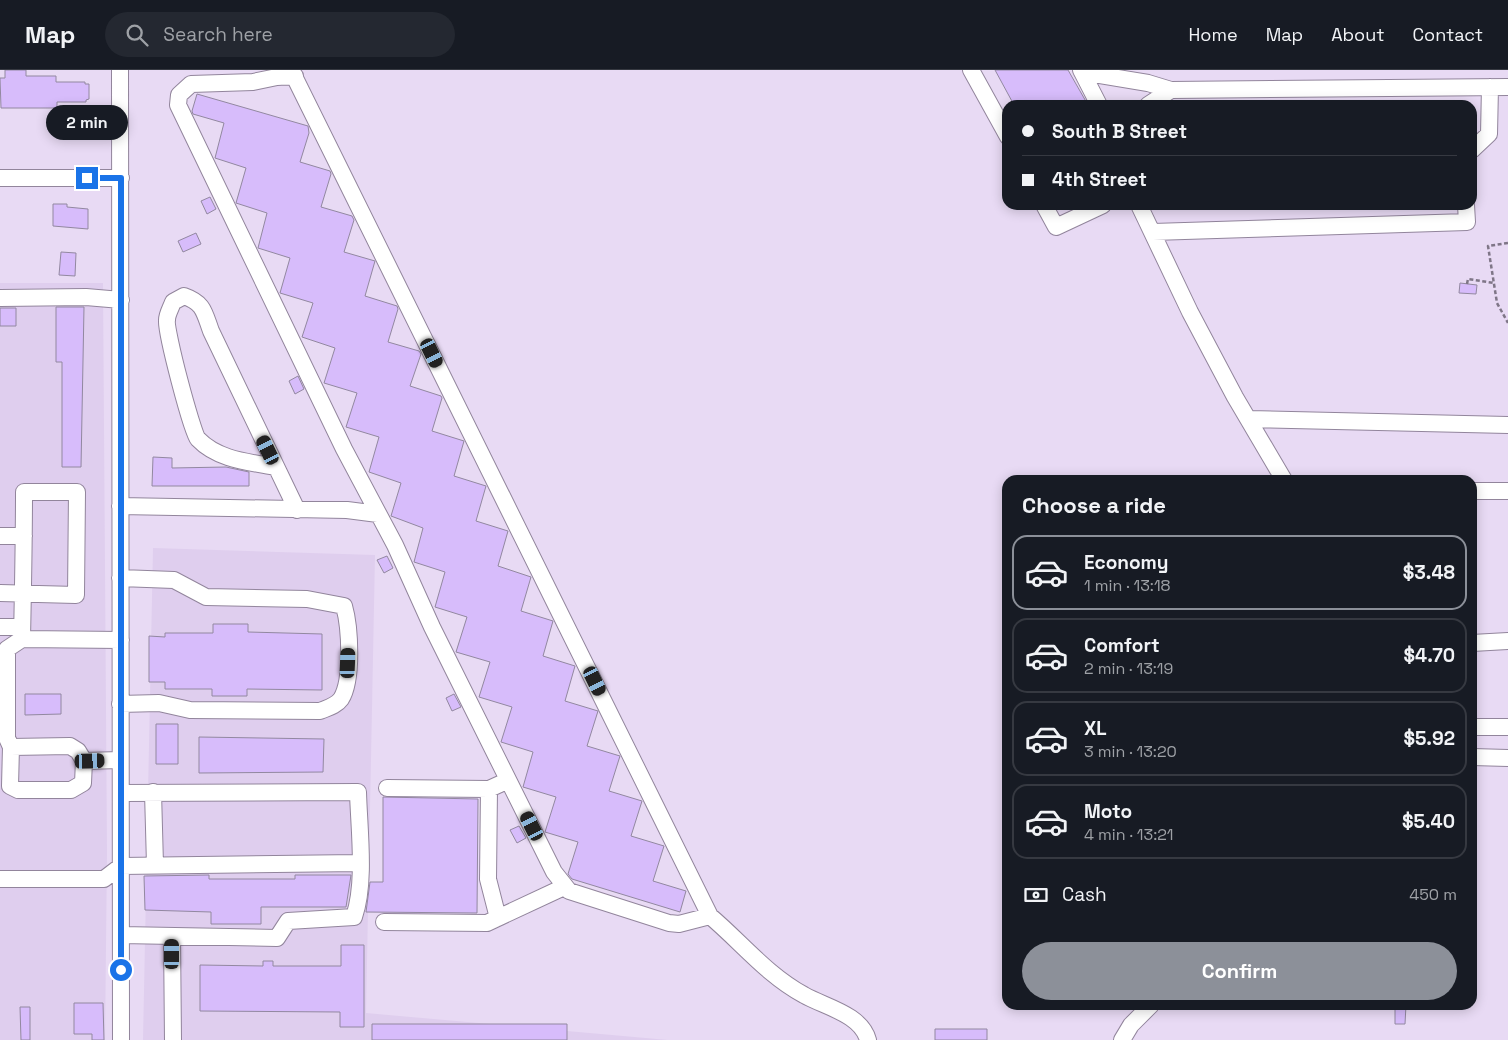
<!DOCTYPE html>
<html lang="en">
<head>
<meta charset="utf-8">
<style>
	body { margin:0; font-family:"Space Grotesk",sans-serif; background:#242831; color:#f1f3f6; height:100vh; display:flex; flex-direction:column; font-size:19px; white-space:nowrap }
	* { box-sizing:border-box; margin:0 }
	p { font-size:16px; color:#9ea1a6 }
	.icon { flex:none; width:28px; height:28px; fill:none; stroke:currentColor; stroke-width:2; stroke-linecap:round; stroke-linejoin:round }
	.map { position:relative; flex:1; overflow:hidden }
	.drawer { position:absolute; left:1002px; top:405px; width:475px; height:535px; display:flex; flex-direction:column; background:#171b24; border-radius:15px; box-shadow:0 2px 12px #0003 }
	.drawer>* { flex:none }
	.hud { position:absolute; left:1002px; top:30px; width:475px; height:110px; border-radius:15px; box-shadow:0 2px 12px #0003; display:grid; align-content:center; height:110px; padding:0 20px; background:#171b24 }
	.end { position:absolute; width:22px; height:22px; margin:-11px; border:6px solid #1a73e8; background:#fff; box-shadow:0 0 0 2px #fff }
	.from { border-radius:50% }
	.bubble { position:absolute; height:35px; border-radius:18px; background:#171b24; box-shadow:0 2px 12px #0003; font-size:16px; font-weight:700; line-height:35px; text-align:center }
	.car { position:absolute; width:15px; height:30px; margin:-15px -8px; border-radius:6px; box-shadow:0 0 4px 1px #0007; background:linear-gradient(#222 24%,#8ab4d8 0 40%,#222 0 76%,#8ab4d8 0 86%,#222 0) }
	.hud b { display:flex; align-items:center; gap:18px; height:48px; font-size:19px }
	.hud b+b { border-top:1px solid #363941 }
	.hud i { width:12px; height:12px; background:#f1f3f6 }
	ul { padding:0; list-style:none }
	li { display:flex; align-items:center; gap:15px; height:75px; margin:0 10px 8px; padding:0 10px; border:2px solid #363941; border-radius:15px }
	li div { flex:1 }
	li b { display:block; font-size:19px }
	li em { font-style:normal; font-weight:700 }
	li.current { border-color:#8c9099 }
	li>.icon { width:45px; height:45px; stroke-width:1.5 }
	h2 { padding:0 20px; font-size:22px; line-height:60px }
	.pay { display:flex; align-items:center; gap:12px; height:55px; padding:0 20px; font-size:19px }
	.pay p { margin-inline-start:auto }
	.action { display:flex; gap:10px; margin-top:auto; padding:10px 20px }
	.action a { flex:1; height:58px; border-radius:30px; background:#8c9099; color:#fff; font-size:20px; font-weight:700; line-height:58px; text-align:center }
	header { display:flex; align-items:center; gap:30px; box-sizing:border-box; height:70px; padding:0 25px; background:#171b24; border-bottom:1px solid #363941 }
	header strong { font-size:24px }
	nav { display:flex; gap:28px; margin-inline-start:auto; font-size:18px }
	.search { width:350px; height:45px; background:#242831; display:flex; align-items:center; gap:12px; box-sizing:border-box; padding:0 18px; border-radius:28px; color:#9ea1a6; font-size:19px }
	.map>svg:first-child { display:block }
	.built { fill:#dfceee }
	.building { fill:#d7bcfb; stroke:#9288a0 }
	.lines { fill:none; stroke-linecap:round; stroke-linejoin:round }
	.minor-casing { stroke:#92859c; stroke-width:18 }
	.path { stroke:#7f7687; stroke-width:2.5; stroke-dasharray:4 2.5; stroke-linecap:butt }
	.minor { stroke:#fff; stroke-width:16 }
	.route { stroke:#1a73e8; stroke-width:6 }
</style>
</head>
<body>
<header>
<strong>Map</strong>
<div class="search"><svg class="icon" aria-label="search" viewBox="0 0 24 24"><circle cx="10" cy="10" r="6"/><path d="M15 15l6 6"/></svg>Search here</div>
<nav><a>Home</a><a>Map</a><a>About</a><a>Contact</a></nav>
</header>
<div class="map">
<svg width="1508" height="970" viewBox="0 0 1508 970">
	<rect width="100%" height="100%" fill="#e8daf4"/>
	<path class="built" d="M0,213H103L107,783L105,970H0Z
		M153,478L375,485L366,943L668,970H143Z"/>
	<path class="building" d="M5,0H26V6H56V12H85V14H89V29L86,30V32H57V38H1L0,8H5Z
		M995,0H1068L1088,35H1014Z
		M197,24L308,56L309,63L300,92L330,101L331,104L321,137L352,146L354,150L344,182L375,191L365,226L397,236L398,239L388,272L419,281L421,284L410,316L441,326L442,328L432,361L464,371L454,406L486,416L476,451L508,461L498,496L531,507L521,541L553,551L543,586L575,596L565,631L598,641L587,676L620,686L609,721L642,731L631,766L664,776L653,811L686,821L680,842L572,809L568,804L578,772L545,762L556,727L523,717L533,682L501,672L512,637L479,627L490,592L456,582L467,547L435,537L445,502L414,492L423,458L391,446L401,413L369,402L379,367L346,357L357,323L324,313L335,278L302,267L313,233L280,223L290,188L258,178L267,143L236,133L246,98L215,88L224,53L193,44L192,41Z
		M210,127L216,139L207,144L201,131Z
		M53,134H67V137L88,139V159L53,156Z
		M196,163L201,174L183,182L178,171Z
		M61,182L76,183L75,206L59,205Z
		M1460,213L1477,215L1476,224L1459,223Z
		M56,237H84L81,397H62V292H56Z
		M0,238H16V256H0Z
		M298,306L304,319L295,324L289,311Z
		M153,387L172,388V398L226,397L249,402V416H152Z
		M387,486L393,498L384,503L377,490Z
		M213,554H248V562L322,564V620L247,619V626H212V619H165V612H149V566L165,567V563H213Z
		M25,624H61V644L25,645Z
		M454,624L461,637L452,641L446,628Z
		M156,654H178V694H156Z
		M199,667L324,669L323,702L199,703Z
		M383,727L478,729L477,843L366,842L370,812H383Z
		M519,756L526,768L517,773L510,760Z
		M209,805V809H295V805H351L346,837H261V854H211V842L145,840L144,806Z
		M341,875H364V957H340V942L200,941V895L263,896V891H273V896H341Z
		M74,933H103L104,970H92V964H74Z
		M1395,935H1406L1405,954H1395Z
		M20,937H30V970H21Z
		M372,954H567V970H372Z
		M935,959H987V970H935Z"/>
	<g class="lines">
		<defs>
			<path id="minor" d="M120,0L121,970
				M291,0L710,846
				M971,0L1008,67
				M1081,0L1099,35
				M1082,2L1148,13L1171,20L1508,17
				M295,6L277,7L253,12L191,14L179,25L178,35L344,379L395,475L432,557L554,802L569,821L669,853L679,854L710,846C742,873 767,905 804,925C825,937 861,944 868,970
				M1148,35L1171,20
				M1472,80L1489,64L1490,17
				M0,108H121
				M1044,135L1056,157L1103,135
				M1139,135L1190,242L1235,327L1284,410
				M1153,162L1467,152L1466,135
				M0,228L86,227L121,230
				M1249,349L1508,355
				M276,397C249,392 218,390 198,369C192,362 165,260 167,250C167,244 171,238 173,232L184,226C204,233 204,242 211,261L297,440
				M1472,421H1508
				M120,436L347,440L378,444
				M0,466H24
				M0,523L76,525L77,422H24C24,471 23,520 22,569L121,570
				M0,557H22
				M1472,573L1508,571
				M120,634L159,633L190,640L320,641C327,638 336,636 341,629C353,610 350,557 344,536L307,529L206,527L174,510L120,508
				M1472,657H1508
				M11,677L7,668V579L22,569
				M1472,687L1508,688
				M84,691L83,713L71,720H18L10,716L11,677L70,676L78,681L84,691L120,690
				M387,718L489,719L500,714
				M489,719L488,809L498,848
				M153,722L155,795
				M121,723L358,722C359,760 366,812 354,847L288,851L277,868L121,865
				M0,809H104L121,796L359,793
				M384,852L487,853L564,817
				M172,867L173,970
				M1122,970L1131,955L1151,935"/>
		</defs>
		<use href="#minor" class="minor-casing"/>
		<path class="path" d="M1508,173L1488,176L1497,233L1508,253
			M1467,214L1468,209L1494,213"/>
		<use href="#minor" class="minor"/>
	</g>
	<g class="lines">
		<path class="route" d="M87,108H121V900"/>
	</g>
</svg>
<i class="end from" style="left:121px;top:900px"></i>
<i class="end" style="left:87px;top:108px"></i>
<div class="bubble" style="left:46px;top:35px;width:82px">2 min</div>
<i class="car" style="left:432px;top:283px;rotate:154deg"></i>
<i class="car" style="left:268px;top:380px;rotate:334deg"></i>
<i class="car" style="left:348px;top:593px;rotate:2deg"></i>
<i class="car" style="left:595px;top:611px;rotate:154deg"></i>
<i class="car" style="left:90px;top:691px;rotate:88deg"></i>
<i class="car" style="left:532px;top:756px;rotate:333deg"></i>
<i class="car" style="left:172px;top:884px;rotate:0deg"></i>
<div class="hud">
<b><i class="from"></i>South B Street</b>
<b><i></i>4th Street</b>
</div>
<section class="drawer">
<h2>Choose a ride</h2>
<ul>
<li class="current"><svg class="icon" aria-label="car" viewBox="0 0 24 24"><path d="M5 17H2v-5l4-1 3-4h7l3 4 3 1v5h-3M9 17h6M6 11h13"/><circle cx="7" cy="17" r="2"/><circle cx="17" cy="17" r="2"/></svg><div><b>Economy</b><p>1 min · 13:18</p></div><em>$3.48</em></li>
<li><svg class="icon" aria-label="car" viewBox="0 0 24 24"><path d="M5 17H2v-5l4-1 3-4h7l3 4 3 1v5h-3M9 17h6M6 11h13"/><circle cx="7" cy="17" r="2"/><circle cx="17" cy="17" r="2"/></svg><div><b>Comfort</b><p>2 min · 13:19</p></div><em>$4.70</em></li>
<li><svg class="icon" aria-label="car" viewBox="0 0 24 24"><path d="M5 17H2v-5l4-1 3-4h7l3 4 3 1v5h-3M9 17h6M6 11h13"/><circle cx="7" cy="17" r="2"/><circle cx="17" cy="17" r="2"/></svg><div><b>XL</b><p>3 min · 13:20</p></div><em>$5.92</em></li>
<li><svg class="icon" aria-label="car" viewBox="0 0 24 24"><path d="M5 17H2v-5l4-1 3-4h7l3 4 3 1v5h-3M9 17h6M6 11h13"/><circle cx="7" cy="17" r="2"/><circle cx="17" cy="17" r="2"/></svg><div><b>Moto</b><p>4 min · 13:21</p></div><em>$5.40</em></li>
</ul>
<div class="pay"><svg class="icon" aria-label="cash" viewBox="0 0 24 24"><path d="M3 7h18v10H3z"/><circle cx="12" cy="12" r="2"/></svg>Cash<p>450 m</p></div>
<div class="action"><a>Confirm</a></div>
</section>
</div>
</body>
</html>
